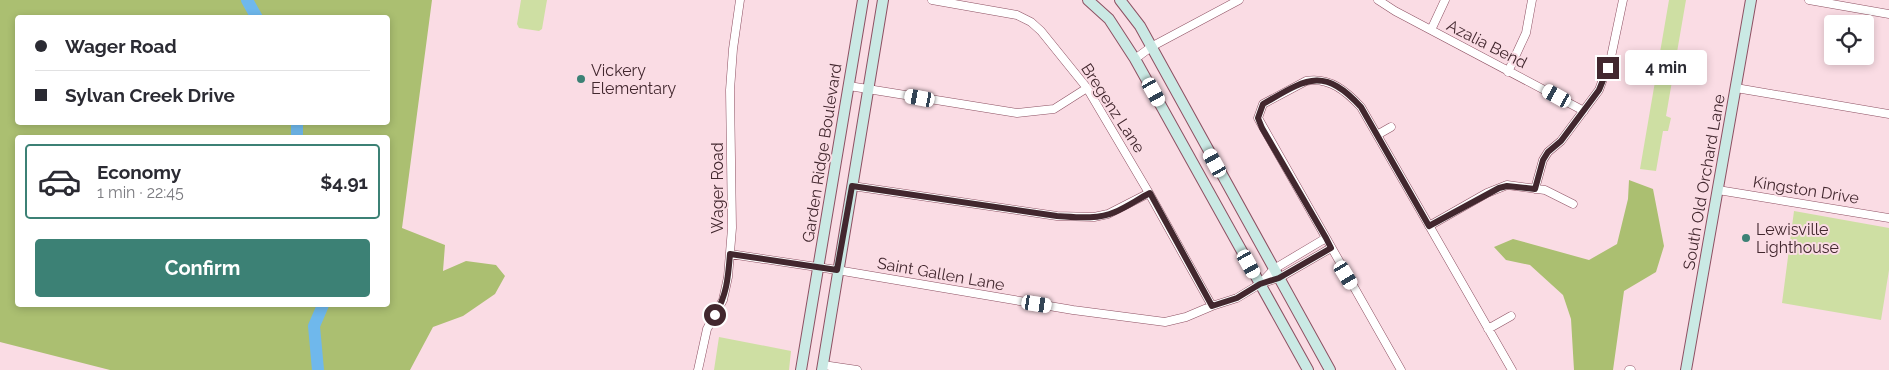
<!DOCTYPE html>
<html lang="en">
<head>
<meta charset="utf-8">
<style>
	body { margin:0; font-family:Raleway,sans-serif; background:#f7f7f7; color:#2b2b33; height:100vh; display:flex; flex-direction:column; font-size:19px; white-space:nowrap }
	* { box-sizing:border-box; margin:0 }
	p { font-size:16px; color:#7c7c81 }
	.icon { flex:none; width:28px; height:28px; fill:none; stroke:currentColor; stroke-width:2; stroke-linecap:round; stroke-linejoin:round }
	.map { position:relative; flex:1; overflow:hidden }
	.details { position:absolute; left:15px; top:135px; width:375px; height:172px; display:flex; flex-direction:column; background:#fff; border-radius:5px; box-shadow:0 2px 8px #0003 }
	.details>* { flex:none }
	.guide { position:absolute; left:15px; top:15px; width:375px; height:110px; border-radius:5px; box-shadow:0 2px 8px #0003; display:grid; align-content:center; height:110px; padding:0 20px; background:#fff }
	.buttons { position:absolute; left:1824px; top:15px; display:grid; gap:10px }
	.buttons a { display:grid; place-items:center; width:50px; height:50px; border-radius:5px; background:#fff; box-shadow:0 2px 8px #0003; font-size:25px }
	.end { position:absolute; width:22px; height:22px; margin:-11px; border:6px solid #42272e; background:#fff; box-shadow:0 0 0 2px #fff }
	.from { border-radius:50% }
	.bubble { position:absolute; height:35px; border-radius:5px; background:#fff; box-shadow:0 2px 8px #0003; font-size:16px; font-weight:700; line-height:35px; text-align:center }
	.car { position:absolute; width:15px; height:30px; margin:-15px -8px; border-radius:6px; box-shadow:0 0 4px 1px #0007; background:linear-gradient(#fff 24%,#345 0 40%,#fff 0 76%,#345 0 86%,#fff 0) }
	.guide b { display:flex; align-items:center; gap:18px; height:48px; font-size:19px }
	.guide b+b { border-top:1px solid #e1e1e2 }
	.guide i { width:12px; height:12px; background:#2b2b33 }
	ul { padding:9px 0 0; list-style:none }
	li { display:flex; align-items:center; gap:15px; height:75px; margin:0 10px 8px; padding:0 10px; border:2px solid #e1e1e2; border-radius:5px }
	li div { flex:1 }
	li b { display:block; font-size:19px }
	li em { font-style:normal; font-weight:700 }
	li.current { border-color:#3c8175 }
	li>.icon { width:45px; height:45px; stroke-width:1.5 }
	.button { display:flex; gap:10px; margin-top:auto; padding:10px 20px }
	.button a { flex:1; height:58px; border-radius:5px; background:#3c8175; color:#fff; font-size:20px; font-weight:700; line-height:58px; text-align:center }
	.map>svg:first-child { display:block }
	.green { fill:#cedfa3 }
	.forest { fill:#abbf71; fill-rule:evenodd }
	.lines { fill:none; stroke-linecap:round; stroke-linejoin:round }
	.river { stroke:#6fb8ec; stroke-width:12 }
	.street-casing { stroke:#8d5062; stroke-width:9 }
	.secondary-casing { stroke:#8d5062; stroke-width:12 }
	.street { stroke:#fff; stroke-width:8 }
	.secondary { stroke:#cae9e4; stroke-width:10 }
	.route { stroke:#42272e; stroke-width:6 }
	.poi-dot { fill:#3c8175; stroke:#fadce4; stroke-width:2 }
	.labels { text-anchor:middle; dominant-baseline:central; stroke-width:4; stroke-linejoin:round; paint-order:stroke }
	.street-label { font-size:16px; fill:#42272e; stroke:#fadce4 }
	.poi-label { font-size:16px; fill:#42272e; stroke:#fadce4; text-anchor:start }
</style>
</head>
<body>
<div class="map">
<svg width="1889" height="370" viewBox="0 0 1889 370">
	<rect width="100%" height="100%" fill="#fadce4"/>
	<path class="green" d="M521,0H547L542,29L539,31L519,28L517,24Z
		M1669,0H1686L1666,116L1671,118L1668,131H1663L1656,171L1640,169Z
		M1794,211L1889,228V270L1881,320L1782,303Z
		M719,337L791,351L789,370H714Z"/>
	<path class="forest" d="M0,0H432L402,228L445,245L443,271L466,261L496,265L505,276L495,294L463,316L433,327L410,370H110L0,342ZM18,18H388V122H18ZM18,138H388V305H18Z
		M1629,180L1653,189L1664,246L1656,272L1624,291L1613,370H1574L1571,319L1563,295L1530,265L1506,260L1494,247L1513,239L1589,260L1617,244L1628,199Z"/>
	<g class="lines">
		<path class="river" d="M247,0L257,18
			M297,122V138
			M318,370L314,326L323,305"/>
		<defs>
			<path id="street" d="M932,0L1017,15L1031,22L1041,31L1087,88L1149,193L1212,306
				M1378,0L1395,11L1584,111
				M1809,0L1889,14
				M1431,30L1445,0
				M1135,59L1151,47L1239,0
				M1508,72L1526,33L1532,0
				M849,86L1017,113L1054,109L1087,88
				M1736,88L1889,114
				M1377,135L1391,127
				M852,186L1057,216L1094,217L1108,214L1149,193
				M1535,189L1543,160L1548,152L1561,141L1599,90L1611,57L1623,0
				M1718,190L1889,218
				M1429,226L1487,193L1507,185L1545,190L1573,204
				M730,254L837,270L1073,310L1165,322L1186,317L1212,306L1237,298L1260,284L1274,269L1326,238
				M1262,283L1279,278L1331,248
				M1488,329L1511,316
				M823,365L857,370
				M698,370L707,329L723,300L728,277L732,228L730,90L733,49L740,0
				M1401,370L1258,118L1263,104L1306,81C1330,77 1346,91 1361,107L1512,370
				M1629,370H1631"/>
			<path id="secondary" d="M1088,0L1109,19L1135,59L1308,370
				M1120,0L1140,26L1330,370
				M801,370L863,0
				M822,370L883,0
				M1686,370L1751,0"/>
		</defs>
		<use href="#street" class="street-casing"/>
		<use href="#secondary" class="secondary-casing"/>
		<use href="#street" class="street"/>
		<use href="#secondary" class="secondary"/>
	</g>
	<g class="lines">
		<path class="route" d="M715,315C727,294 728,278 730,254L837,270L852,186L1057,216C1075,217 1097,220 1115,212C1127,207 1138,199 1150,193L1212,306L1237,298L1260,284L1279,278L1331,248L1326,238L1262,128L1258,118L1263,104C1305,80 1323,65 1361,107L1429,226L1499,188L1507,186L1535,189L1543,160L1548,152L1561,141L1599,90L1608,68"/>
	</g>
	<g class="poi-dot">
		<circle cx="581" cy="79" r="5"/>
		<circle cx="1746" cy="238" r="5"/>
	</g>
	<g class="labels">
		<g class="street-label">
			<text transform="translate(1487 44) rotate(27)">Azalia Bend</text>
			<text transform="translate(1113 108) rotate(57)">Bregenz Lane</text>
			<text transform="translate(822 153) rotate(-81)">Garden Ridge Boulevard</text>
			<text transform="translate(1704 182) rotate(-80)">South Old Orchard Lane</text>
			<text transform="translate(717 188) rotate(-90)">Wager Road</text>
			<text transform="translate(1806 190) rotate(9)">Kingston Drive</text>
			<text transform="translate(941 274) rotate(10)">Saint Gallen Lane</text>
		</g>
		<g class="poi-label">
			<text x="591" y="70">Vickery<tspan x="591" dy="18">Elementary</tspan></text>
			<text x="1756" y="229">Lewisville<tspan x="1756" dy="18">Lighthouse</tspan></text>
		</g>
	</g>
</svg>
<div class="buttons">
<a><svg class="icon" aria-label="locate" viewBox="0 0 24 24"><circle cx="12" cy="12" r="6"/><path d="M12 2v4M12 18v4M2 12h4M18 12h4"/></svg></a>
</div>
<i class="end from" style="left:715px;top:315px"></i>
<i class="end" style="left:1608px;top:68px"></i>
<div class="bubble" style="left:1625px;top:50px;width:82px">4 min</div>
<i class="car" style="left:1154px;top:92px;rotate:151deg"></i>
<i class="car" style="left:1557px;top:96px;rotate:299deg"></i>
<i class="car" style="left:920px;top:98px;rotate:280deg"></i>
<i class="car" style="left:1215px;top:163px;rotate:331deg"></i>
<i class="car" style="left:1249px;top:264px;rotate:151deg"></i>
<i class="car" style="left:1346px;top:275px;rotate:149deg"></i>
<i class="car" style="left:1037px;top:304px;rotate:99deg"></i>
<div class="guide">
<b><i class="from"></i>Wager Road</b>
<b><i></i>Sylvan Creek Drive</b>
</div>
<section class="details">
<ul>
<li class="current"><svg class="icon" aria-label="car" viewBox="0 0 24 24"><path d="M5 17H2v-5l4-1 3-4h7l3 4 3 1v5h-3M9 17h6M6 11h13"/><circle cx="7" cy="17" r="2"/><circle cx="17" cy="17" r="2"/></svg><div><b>Economy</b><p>1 min · 22:45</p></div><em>$4.91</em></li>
</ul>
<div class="button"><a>Confirm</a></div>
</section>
</div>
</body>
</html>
